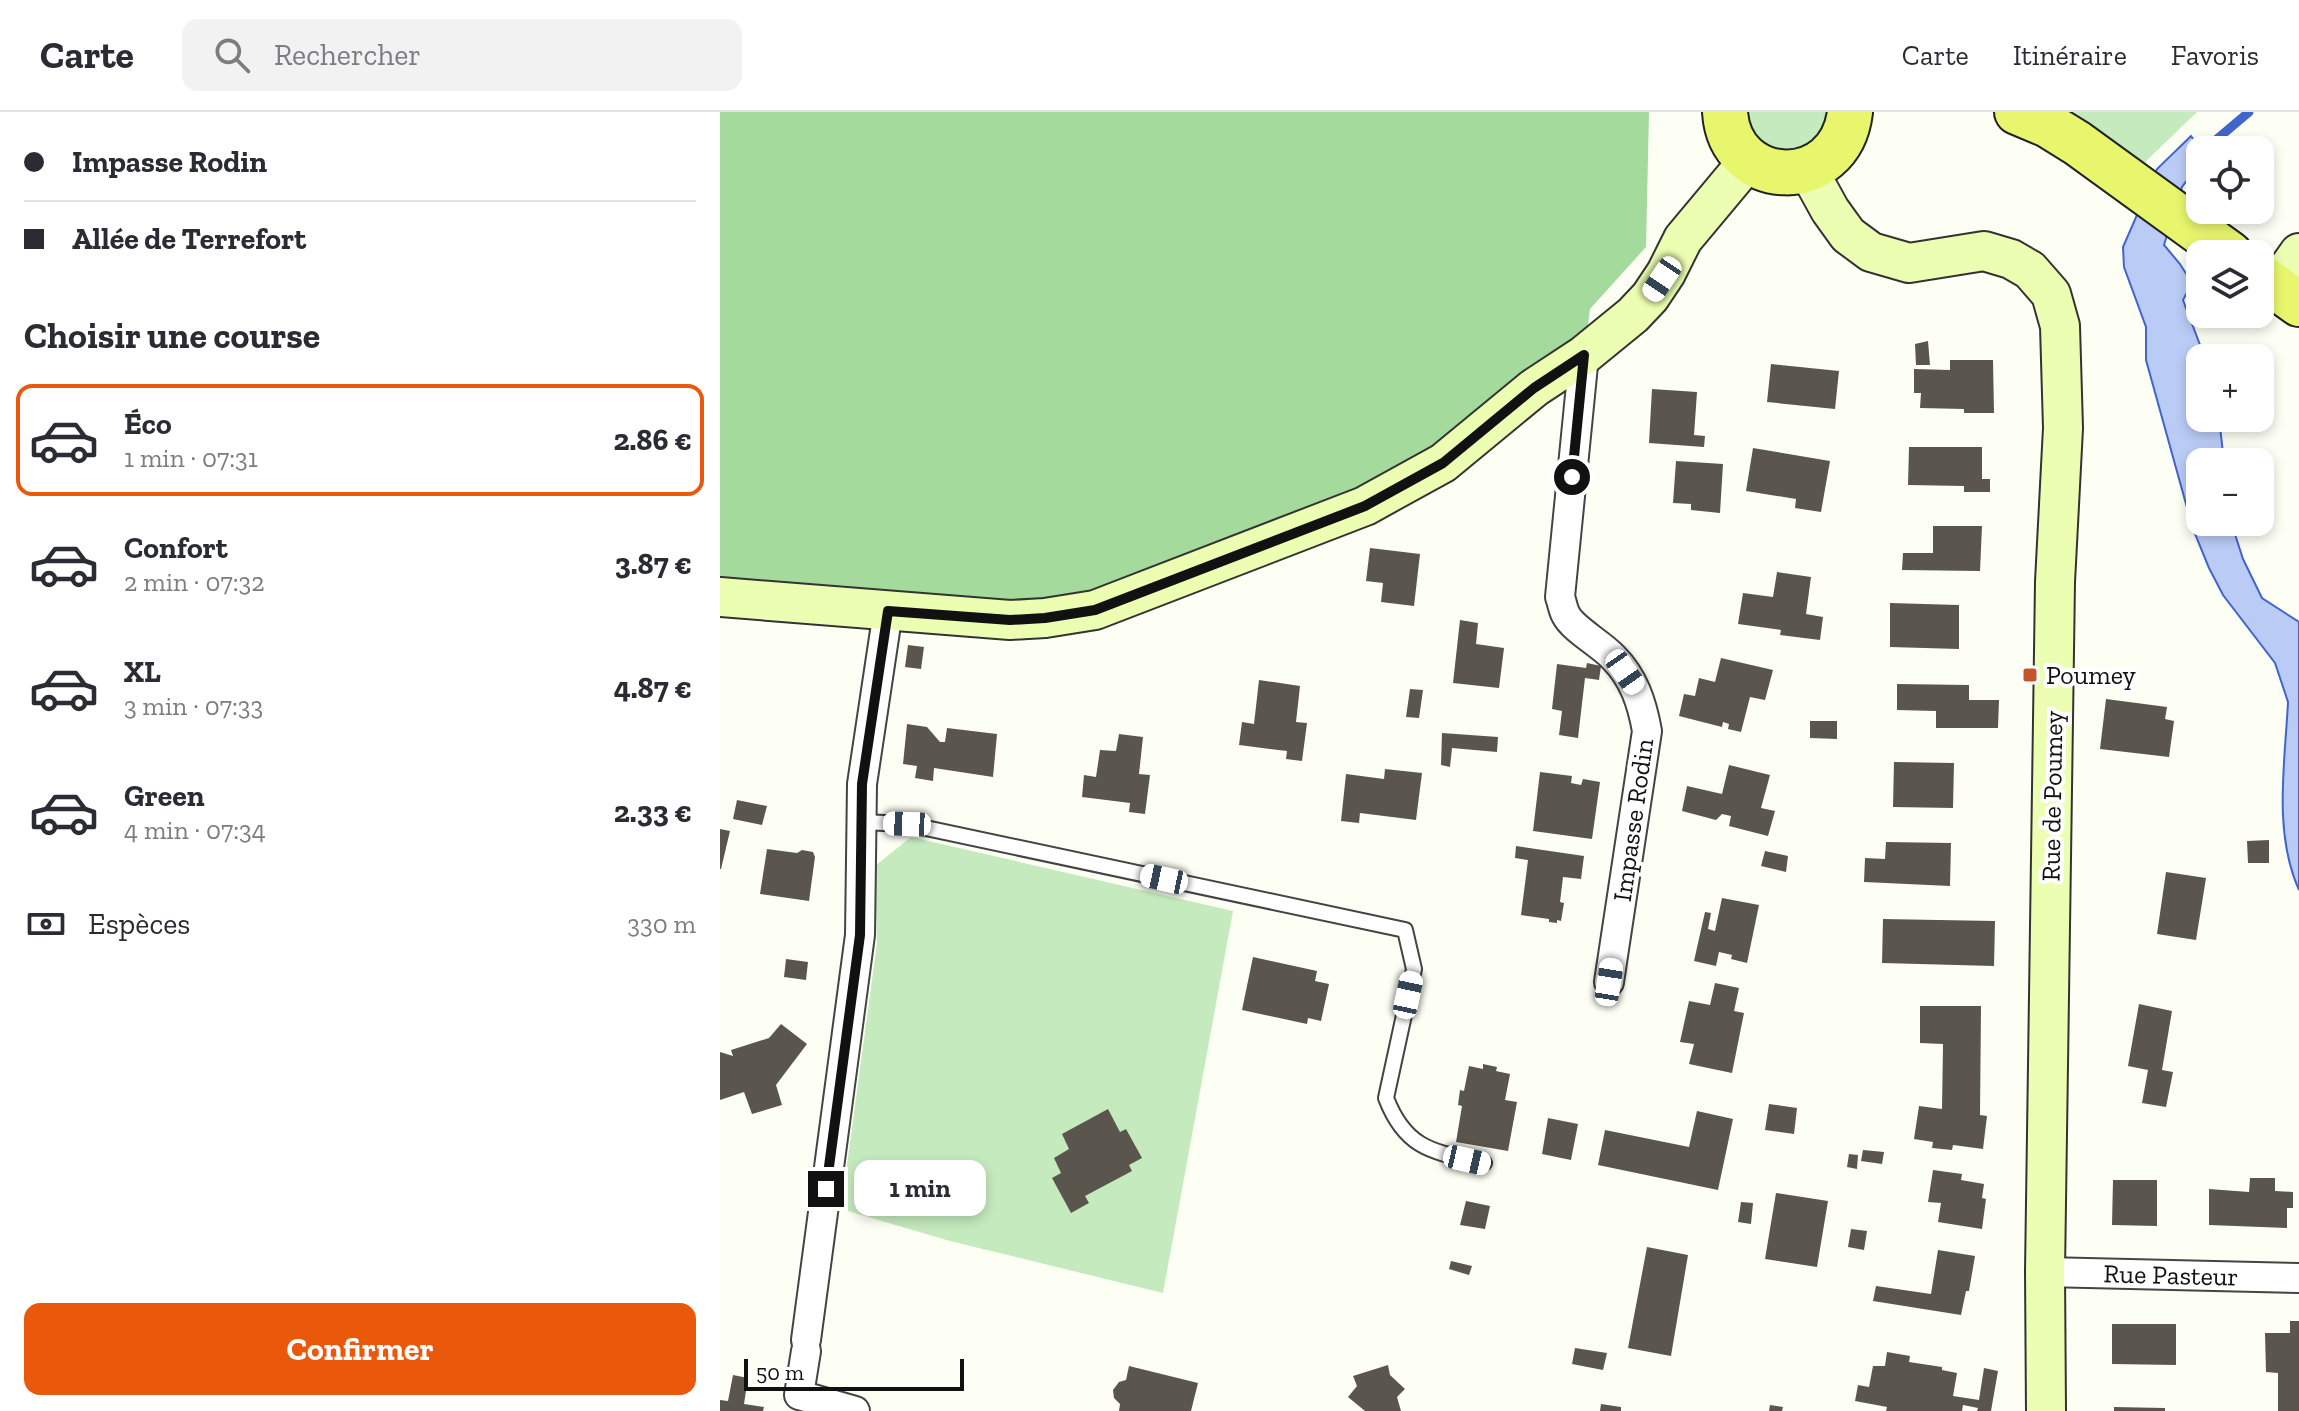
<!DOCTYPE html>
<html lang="fr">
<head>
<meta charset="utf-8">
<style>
	body { margin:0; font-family:"Zilla Slab",serif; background:#f2f2f3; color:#2b2b33; height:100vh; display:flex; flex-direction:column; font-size:30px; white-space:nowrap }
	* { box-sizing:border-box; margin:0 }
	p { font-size:26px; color:#7c7c81 }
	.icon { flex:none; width:44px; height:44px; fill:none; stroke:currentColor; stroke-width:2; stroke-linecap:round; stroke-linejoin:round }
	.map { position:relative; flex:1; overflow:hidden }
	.sheet { display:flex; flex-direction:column; background:#fff; width:720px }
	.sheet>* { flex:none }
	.top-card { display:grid; align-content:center; height:176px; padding:0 24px; background:#fff }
	.tools { position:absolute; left:1466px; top:24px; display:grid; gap:16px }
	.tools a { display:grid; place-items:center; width:88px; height:88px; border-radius:16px; background:#fff; box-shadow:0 4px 12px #0003; font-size:40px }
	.scale { position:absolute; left:24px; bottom:20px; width:220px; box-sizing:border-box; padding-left:8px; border:4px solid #111; border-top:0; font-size:22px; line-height:28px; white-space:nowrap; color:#111; -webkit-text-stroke:6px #fff; paint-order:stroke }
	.end { position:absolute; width:36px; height:36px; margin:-18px; border:10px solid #111; background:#fff; box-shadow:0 0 0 4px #fff }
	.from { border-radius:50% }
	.bubble { position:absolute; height:56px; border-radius:16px; background:#fff; box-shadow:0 4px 12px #0003; font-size:26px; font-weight:700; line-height:56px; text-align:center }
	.car { position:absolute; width:24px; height:48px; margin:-24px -12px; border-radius:10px; box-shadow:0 0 6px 2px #0007; background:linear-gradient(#fff 24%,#345 0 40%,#fff 0 76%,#345 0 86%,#fff 0) }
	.top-card b { display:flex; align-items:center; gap:28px; height:76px; font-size:30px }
	.top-card b+b { border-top:2px solid #e1e1e2 }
	.top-card i { width:20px; height:20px; background:#2b2b33 }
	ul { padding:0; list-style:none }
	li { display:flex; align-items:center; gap:24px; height:112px; margin:0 16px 12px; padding:0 8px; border:4px solid transparent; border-radius:16px }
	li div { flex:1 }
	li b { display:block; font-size:30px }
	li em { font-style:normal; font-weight:700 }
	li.on { border-color:#ea580c }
	li>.icon { width:72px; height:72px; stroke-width:1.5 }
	h2 { padding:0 24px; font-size:36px; line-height:96px }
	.pay { display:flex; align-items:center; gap:20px; height:88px; padding:0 24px; font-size:30px }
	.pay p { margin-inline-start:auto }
	.cta { display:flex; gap:16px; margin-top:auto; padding:16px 24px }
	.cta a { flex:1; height:92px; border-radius:16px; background:#ea580c; color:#fff; font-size:32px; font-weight:700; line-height:92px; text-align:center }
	header { display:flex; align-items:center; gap:48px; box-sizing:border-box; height:112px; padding:0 40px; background:#fff; border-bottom:2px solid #e1e1e2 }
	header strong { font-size:38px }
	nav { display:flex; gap:44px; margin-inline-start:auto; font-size:28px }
	.search { width:560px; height:72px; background:#f2f2f3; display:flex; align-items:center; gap:20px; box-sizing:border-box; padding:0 28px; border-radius:16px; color:#7c7c81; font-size:30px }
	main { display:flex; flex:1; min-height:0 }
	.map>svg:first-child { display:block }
	.green { fill:#c5eabe }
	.forest { fill:#a4db9d }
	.water { fill:#bacbf6; stroke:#4265cc; stroke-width:2 }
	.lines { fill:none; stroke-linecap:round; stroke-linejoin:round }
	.stream { stroke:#4265cc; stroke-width:9 }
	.building { fill:#5a564d }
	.lane-casing { stroke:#444; stroke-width:18 }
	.street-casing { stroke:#444; stroke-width:32 }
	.secondary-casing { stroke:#333; stroke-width:42 }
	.primary-casing { stroke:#222; stroke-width:48 }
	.lane { stroke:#fff; stroke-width:14 }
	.street { stroke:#fff; stroke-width:28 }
	.secondary { stroke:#ecfeb1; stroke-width:38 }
	.primary { stroke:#e8f66e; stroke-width:44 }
	.route { stroke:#111; stroke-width:10 }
	.poi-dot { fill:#c15629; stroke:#fff; stroke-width:3 }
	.labels { text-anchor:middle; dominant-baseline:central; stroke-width:8; stroke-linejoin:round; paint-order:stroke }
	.poi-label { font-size:26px; fill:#111; stroke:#fff; text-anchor:start }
	.street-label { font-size:26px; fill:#111; stroke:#fff }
</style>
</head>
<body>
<header>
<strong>Carte</strong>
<div class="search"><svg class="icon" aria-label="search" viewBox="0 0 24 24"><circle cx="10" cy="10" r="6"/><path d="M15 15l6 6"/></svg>Rechercher</div>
<nav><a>Carte</a><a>Itinéraire</a><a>Favoris</a></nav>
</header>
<main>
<section class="sheet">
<div class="top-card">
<b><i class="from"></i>Impasse Rodin</b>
<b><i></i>Allée de Terrefort</b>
</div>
<h2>Choisir une course</h2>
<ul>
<li class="on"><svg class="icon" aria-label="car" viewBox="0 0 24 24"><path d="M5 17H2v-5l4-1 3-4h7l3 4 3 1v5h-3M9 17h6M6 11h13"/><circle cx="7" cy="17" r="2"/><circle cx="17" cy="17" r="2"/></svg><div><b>Éco</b><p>1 min · 07:31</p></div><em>2.86 €</em></li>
<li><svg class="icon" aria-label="car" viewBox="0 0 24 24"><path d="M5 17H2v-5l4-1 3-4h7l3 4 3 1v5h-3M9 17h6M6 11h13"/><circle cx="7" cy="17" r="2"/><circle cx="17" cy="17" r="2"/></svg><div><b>Confort</b><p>2 min · 07:32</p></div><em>3.87 €</em></li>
<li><svg class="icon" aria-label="car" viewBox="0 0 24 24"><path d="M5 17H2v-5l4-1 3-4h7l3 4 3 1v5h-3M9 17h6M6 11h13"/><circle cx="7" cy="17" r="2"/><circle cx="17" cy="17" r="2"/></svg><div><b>XL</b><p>3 min · 07:33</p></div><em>4.87 €</em></li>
<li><svg class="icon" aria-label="car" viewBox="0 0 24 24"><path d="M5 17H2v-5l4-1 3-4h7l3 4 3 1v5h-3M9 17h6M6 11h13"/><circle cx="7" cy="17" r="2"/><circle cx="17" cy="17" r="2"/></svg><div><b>Green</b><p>4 min · 07:34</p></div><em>2.33 €</em></li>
</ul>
<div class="pay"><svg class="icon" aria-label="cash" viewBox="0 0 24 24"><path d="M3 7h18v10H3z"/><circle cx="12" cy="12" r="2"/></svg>Espèces<p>330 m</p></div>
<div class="cta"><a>Confirmer</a></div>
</section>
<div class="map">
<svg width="1579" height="1299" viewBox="0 0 1579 1299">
	<rect width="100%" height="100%" fill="#fdfff5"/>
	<path class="green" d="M1020,0H1114L1092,38L1045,41Z
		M1352,0H1477L1420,55Z
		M191,725L513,799L443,1181L230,1129L121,1097L157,831L155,754Z"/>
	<path class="forest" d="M0,0H929L926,135L870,197L864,243L723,351L375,498L0,485Z"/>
	<path class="water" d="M1471,24L1481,38L1480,51L1462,75L1444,133L1460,152L1472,171L1463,188L1485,246H1480V306H1499L1504,350H1480V410H1511L1523,447L1542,486L1579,510V778C1553,720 1565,651 1568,590L1555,551L1503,483L1489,456L1473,417L1426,248V215L1404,155L1403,135L1437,57Z"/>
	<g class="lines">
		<path class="stream" d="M1484,38L1529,0"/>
	</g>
	<path class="building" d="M1208,229L1210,253H1196L1195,232Z
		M1230,248H1273L1274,301H1244V297L1200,296L1201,281H1194V257L1230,258Z
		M1051,252L1119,259L1115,297L1047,290Z
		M932,277L977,280L974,323L985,324L984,335L929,331Z
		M1189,335H1262V367H1270V380H1244V374L1188,373Z
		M1033,336L1110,349L1101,400L1075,396L1076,387L1026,379Z
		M956,349L1003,352L1000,401L971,398V392L953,391Z
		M1213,414H1262L1260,459L1182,458L1183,441H1213Z
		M650,436L700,442L694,494L661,490L663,471L646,469Z
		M1057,460L1091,465L1086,502L1103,505L1100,528L1060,523L1061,518L1018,512L1023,481L1053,485Z
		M1170,491L1239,493V537L1170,535Z
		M740,508L758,511L756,532L784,536L779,576L733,571Z
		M188,533L204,535L201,557L185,555Z
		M1001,546L1053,558L1045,588L1030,585L1021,620L1008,617L1009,612L1003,610L1002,615L959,604L964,582L975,584L979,566L995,570Z
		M867,551L881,554L879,568L865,566L858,626L839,623L842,599L832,597L837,552L866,556Z
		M539,568L580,574L576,610L587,611L582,649L566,647L567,639L519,633L522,610L534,612Z
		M1177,572L1249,573V588H1279L1278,616H1216V599L1177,598Z
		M690,577L703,578L699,606L686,605Z
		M1386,587L1447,595L1445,607L1454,609L1449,645L1380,637Z
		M1090,609H1117V627L1090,626Z
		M187,612L207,615L220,630H225L227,616L277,622L273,665L214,656L213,669L195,666L197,654L183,652Z
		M722,621L778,625L777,640L732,636L730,655L721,653Z
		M399,622L423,625L419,662L430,663L425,702L409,700L410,691L362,685L364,663L376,665L380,638L396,639Z
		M1174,650L1234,651L1233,696L1173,695Z
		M1009,653L1050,663L1041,696L1055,699L1048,724L1009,714L1011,704L1002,702L996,708L962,699L967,674L1002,682Z
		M665,657L702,661L696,708L640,701L639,711L621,709L626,662L664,667Z
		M820,660L852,664L851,671L861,673L863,667L880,670L872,727L813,719Z
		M17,688L47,694L42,713L13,707Z
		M0,717L10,719L1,757H0Z
		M1549,728V751H1528L1527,729Z
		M1166,730L1231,731L1230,774L1144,770L1145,746L1165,747Z
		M796,734L864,744L861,767L843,765L840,790L844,791L841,809L837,808V811L829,810V807L801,803L808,748L795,746Z
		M47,737L77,741L82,738L93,740L95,745L89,789L40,782Z
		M1045,739L1068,744L1066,760L1041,754Z
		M1446,760L1486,766L1476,828L1437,822Z
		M1002,786L1039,793L1027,851L1011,847L1012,843L999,840L996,854L974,849L985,800L991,801L988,817L995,819Z
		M1163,807L1275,809L1274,854L1162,851Z
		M533,845L597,859L595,869L609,872L601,909L588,906L587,912L522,898Z
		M66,847L88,850L86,868L64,865Z
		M995,871L1019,876L1014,899L1024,901L1012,961L969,952L974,932L960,930L969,889L990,893Z
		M1419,892L1452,899L1442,958L1453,960L1446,995L1422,991L1428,958L1408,954Z
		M1200,894H1261L1260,1003L1267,1004L1263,1037L1233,1033L1232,1038L1212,1036L1213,1030L1194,1027L1199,994L1222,997L1223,932L1200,931Z
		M61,912L87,932L56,973L62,993L32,1002L24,980L0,988V940L13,944L11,938L49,926Z
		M763,952L777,955L776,959L790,962L785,988L797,990L788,1039L736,1030L742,994L738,993L740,978L744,979L749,954L763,957Z
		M1049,992L1077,996L1074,1022L1045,1018Z
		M388,997L400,1020L406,1017L422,1046L409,1053L412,1059L365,1084L369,1091L351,1101L332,1066L341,1061L334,1046L349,1037L342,1022Z
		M977,999L1013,1007L998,1078L878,1053L885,1018L969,1035Z
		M828,1006L858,1012L851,1048L822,1042Z
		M1143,1038L1164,1040L1162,1052L1141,1049Z
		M1129,1042L1138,1043L1137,1057L1127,1055Z
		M1213,1058L1242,1062L1241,1068L1264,1072L1262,1086L1266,1087L1262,1117L1218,1110L1221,1091L1208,1090Z
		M1530,1066H1555V1079L1573,1080V1096H1567V1116L1489,1113V1077L1529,1080Z
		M1393,1068H1437V1114L1392,1113Z
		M1056,1081L1108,1089L1097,1155L1045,1147Z
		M746,1089L770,1094L765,1117L740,1113Z
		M1021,1090L1033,1091L1031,1112L1018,1110Z
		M1131,1117L1147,1119L1144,1138L1128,1135Z
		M927,1135L968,1143L951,1244L908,1236Z
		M1218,1138L1255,1144L1249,1179H1246L1241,1203L1153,1189L1156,1174L1211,1182Z
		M731,1149L752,1154L749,1163L729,1157Z
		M1570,1209H1579V1299H1558V1261L1546,1260L1545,1221H1570Z
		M1392,1212H1456V1253L1392,1252Z
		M855,1236L887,1241L883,1258L852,1252Z
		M1167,1240L1190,1244L1189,1250L1222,1255V1258L1237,1261L1233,1284L1259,1288L1264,1256L1278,1259L1271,1299H1257L1258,1296L1243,1293L1242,1299H1166L1167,1295L1135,1289L1138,1273L1149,1275L1153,1254H1165Z
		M668,1253L670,1263L685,1277L677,1285L681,1299H645L628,1285L637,1274L633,1264Z
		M409,1254L478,1271L471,1299H399L400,1292L394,1286L393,1278L399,1270L406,1268Z
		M13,1263L28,1266L24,1292L44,1295L43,1299H0V1288L8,1289Z
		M881,1292L901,1295V1299H880Z
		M1050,1293L1063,1295L1062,1299H1049Z
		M1394,1295L1445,1296V1299H1394Z"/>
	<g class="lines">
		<defs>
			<path id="lane" d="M141,710L187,712L685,818L694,857L666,986C686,1038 714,1040 764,1051"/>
			<g id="street">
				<path d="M864,243L840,485C842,490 843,498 846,503C853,517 881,532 893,545C914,566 922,591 927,619L889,870"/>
				<path id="s1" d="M1325,1160L1579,1166"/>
				<path d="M86,1228L140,823L142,672L168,499"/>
				<path d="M86,1239L79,1283L135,1299"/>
			</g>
			<path id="secondary" d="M1088,58L1110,98L1128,123L1151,140L1189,151L1264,139L1291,147L1310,158L1331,182L1340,214L1343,316L1335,470L1325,1160L1326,1299
				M1555,175L1579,141
				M0,485L290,508L325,506L375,498L645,394L723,351L814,276L864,243L913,203L930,185L946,161L963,127L1029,48"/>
			<path id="primary" d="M1005,0C1010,79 1120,82 1130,0
				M1297,0L1328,13L1357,31L1510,142
				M1540,164L1579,192"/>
		</defs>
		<use href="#lane" class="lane-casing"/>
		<use href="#street" class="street-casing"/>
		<use href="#secondary" class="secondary-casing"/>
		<use href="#primary" class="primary-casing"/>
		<use href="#lane" class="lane"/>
		<use href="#street" class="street"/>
		<use href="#secondary" class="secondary"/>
		<use href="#primary" class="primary"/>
	</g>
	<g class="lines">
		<path class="route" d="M106,1077L140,823L142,672L168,499L290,508L325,506L375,498L645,394L723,351L814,276L864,243L852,365"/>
	</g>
	<rect class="poi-dot" x="1302" y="555" width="16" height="16" rx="4"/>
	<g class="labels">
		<g class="poi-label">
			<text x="1326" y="563">Poumey</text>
		</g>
		<g class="street-label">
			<text transform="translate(1332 684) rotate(-89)">Rue de Poumey</text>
			<text transform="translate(913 708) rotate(-82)">Impasse Rodin</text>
			<text stroke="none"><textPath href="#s1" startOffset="126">Rue Pasteur</textPath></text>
		</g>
	</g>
</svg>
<div class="tools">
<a><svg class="icon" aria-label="locate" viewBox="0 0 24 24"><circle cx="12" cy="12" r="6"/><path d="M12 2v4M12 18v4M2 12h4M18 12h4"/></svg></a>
<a><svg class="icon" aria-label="layers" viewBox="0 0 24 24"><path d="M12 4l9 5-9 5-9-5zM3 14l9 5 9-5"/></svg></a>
<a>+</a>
<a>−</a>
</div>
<div class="scale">50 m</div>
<i class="end from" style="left:852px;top:365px"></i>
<i class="end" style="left:106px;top:1077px"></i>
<div class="bubble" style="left:134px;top:1048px;width:132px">1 min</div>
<i class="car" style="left:942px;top:167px;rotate:214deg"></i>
<i class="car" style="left:905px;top:560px;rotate:145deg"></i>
<i class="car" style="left:187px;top:712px;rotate:272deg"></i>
<i class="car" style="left:444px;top:767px;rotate:282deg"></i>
<i class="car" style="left:889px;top:870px;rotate:9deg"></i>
<i class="car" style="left:688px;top:883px;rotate:12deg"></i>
<i class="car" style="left:747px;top:1048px;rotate:103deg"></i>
</div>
</main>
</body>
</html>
